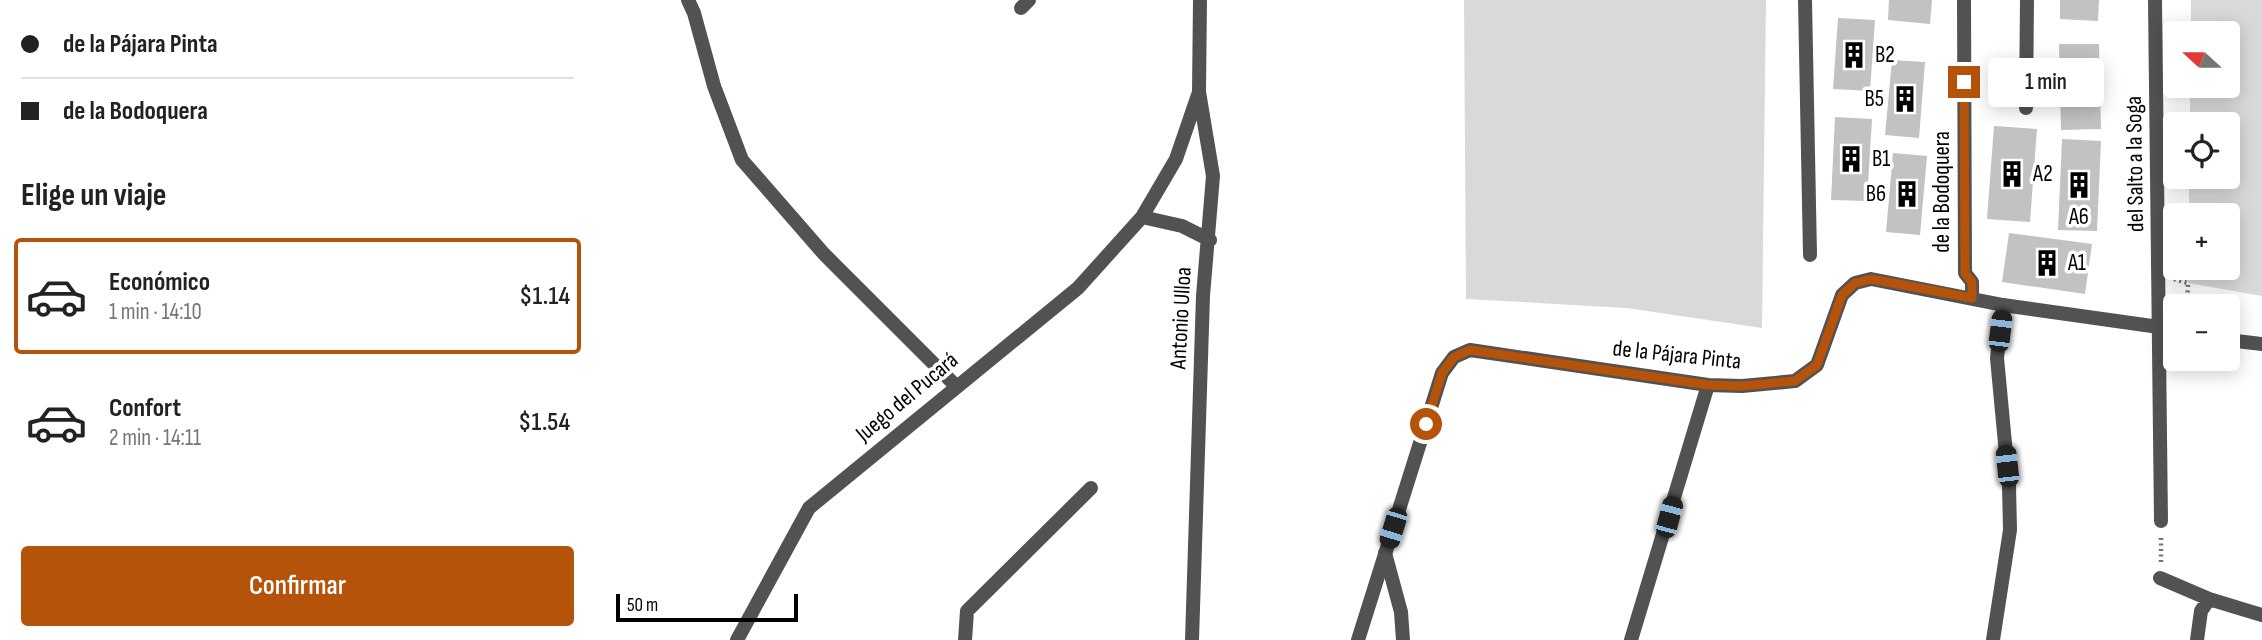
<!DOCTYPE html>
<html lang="es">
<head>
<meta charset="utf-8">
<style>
	body { margin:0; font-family:"Sofia Sans Condensed",sans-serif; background:#f6f6f6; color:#222; height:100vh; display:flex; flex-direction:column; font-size:26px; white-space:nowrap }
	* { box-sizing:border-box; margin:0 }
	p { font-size:23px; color:#767676 }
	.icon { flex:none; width:38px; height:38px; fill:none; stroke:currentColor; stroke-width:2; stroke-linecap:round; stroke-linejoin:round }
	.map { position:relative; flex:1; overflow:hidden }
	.sheet { display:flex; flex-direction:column; background:#fff; width:595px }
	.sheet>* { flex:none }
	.hud { display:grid; align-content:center; height:154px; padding:0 21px; background:#fff }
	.needle { width:46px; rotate:291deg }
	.tools { position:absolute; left:1568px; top:21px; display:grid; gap:14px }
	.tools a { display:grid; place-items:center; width:77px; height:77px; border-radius:7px; background:#fff; box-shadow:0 4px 18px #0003; font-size:35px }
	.scale { position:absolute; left:21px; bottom:18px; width:182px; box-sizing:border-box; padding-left:7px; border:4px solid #000; border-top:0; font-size:19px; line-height:24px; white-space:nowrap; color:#000; -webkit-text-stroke:5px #fff; paint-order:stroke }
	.end { position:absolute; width:32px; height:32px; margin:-16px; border:9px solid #b45309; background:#fff; box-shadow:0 0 0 4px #fff }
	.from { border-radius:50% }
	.bubble { position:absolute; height:49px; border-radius:7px; background:#fff; box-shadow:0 4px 18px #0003; font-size:23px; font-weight:600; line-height:49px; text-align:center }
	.car { position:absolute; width:21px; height:42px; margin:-21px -10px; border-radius:9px; box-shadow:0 0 5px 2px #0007; background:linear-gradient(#222 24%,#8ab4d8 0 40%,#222 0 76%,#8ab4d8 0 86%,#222 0) }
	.hud b { display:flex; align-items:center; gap:24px; height:66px; font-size:26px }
	.hud b+b { border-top:2px solid #e0e0e0 }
	.hud i { width:18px; height:18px; background:#222 }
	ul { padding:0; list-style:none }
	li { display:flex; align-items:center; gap:21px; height:116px; margin:0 14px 10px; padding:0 7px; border:4px solid transparent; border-radius:7px }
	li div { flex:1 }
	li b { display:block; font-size:26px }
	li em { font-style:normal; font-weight:600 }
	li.active { border-color:#b45309 }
	li>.icon { width:63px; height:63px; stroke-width:1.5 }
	h2 { padding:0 21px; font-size:32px; line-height:84px }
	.button { display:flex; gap:14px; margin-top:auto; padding:14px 21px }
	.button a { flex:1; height:80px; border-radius:7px; background:#b45309; color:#fff; font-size:28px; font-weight:600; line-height:80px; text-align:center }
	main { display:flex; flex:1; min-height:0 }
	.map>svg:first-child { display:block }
	.green { fill:#d9d9d9 }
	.building { fill:#c2c2c2 }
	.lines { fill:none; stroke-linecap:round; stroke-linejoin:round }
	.path { stroke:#747474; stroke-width:4.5; stroke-dasharray:2 3.5; stroke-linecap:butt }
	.service { stroke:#525252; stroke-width:14 }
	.minor { stroke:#525252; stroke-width:14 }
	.route { stroke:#b45309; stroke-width:9 }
	.labels { text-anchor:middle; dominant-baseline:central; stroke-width:7; stroke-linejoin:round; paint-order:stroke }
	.poi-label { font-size:23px; fill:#000; stroke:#fff; text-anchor:start }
	.street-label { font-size:23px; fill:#000; stroke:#fff }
</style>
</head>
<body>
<main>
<section class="sheet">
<div class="hud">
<b><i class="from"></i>de la Pájara Pinta</b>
<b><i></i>de la Bodoquera</b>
</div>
<h2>Elige un viaje</h2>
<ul>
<li class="active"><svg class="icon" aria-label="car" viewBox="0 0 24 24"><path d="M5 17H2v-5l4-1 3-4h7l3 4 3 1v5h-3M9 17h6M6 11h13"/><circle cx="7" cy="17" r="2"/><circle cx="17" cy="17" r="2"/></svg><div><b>Económico</b><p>1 min · 14:10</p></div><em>$1.14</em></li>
<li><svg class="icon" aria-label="car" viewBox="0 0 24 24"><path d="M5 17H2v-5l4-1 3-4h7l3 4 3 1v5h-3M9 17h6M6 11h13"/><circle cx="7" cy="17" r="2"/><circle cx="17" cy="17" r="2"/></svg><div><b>Confort</b><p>2 min · 14:11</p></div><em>$1.54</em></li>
</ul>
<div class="button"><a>Confirmar</a></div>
</section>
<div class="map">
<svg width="1667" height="640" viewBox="0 0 1667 640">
	<rect width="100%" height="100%" fill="#fff"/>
	<path class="green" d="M869,0H1171L1167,328L1032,308L871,299Z
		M1596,0H1667V296L1593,283V268H1633V215H1594V177H1633V124H1595V86H1633V33H1596Z"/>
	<path class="building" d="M1294,0H1337L1335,24L1293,20Z
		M1465,0H1504L1503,21L1465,19Z
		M1243,18L1280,20L1275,91L1238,89Z
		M1464,44H1504L1506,129L1466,130Z
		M1297,60L1330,62L1324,138L1290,135Z
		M1240,117L1277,119L1272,201L1236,200Z
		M1399,126L1442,129L1435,222L1392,219Z
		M1467,139L1506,141L1502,231L1463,230Z
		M1298,153L1332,156L1325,235L1291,232Z
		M1414,233L1497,244L1490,294L1407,282Z"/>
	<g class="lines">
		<path class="path" d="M1579,279L1593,283L1592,306
			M1566,562V536"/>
		<path class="service" d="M1431,108L1432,0
			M790,553L806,612L808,640"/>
		<path class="minor" d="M93,0L99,13L119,86L147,160L229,254L361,386
			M1210,0L1215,255
			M1369,0L1370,273L1377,282V298
			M1560,0L1566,521
			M426,8L434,0
			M547,217L587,226L615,240
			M1633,340L1667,344
			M1565,578L1614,599L1667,615
			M142,640L214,508L483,288L547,217L581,159L604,92
			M370,640L372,611L496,488
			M597,640L608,296L618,176L604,92L605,0
			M763,640L847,373L859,357L875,350L1113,385L1147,386L1200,381L1222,365L1247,295L1260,283L1276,279L1408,305L1564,327L1580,332
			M1036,640L1113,385
			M1398,640L1415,530L1414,486L1402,358L1408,305
			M1602,640L1606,611L1614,599"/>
	</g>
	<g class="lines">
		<path class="route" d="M831,424L847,373L859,357L875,350L1113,385L1147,386L1200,381L1222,365L1247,295L1260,283L1276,279L1377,298V282L1370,273L1369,82"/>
	</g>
	<defs>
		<symbol id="building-bare" viewBox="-9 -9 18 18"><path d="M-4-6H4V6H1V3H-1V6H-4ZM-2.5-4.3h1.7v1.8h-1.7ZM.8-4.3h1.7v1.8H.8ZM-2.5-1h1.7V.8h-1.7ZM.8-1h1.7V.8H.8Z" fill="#000" stroke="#fff" stroke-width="2.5" paint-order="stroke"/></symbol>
	</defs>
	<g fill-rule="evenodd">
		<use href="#building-bare" x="1240" y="36" width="38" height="38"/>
		<use href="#building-bare" x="1291" y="80" width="38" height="38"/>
		<use href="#building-bare" x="1237" y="140" width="38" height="38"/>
		<use href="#building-bare" x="1398" y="155" width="38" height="38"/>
		<use href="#building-bare" x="1465" y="166" width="38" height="38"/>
		<use href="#building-bare" x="1293" y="175" width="38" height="38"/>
		<use href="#building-bare" x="1433" y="244" width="38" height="38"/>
	</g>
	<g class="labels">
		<g class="poi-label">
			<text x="1280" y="55">B2</text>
			<text x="1289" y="99" text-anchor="end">B5</text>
			<text x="1277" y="159">B1</text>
			<text x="1438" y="174">A2</text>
			<text x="1291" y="194" text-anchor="end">B6</text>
			<text x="1484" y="217" text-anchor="middle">A6</text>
			<text x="1473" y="263">A1</text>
		</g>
		<g class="street-label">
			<text transform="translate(1540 164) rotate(-91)">del Salto a la Soga</text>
			<text transform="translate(1347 192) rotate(-90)">de la Bodoquera</text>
			<text transform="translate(586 318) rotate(-87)">Antonio Ulloa</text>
			<text transform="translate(1082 355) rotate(6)">de la Pájara Pinta</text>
			<text transform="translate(312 397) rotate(-40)">Juego del Pucará</text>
		</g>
	</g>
</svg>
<div class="tools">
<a><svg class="needle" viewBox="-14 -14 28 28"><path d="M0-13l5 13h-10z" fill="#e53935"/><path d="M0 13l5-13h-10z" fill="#767676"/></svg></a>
<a><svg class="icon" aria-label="locate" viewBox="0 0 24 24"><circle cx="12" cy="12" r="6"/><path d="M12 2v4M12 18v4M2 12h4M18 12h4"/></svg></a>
<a>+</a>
<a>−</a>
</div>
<div class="scale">50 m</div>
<i class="end from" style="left:831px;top:424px"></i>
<i class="end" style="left:1369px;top:82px"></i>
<div class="bubble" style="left:1393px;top:58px;width:116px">1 min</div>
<i class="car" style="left:1405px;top:331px;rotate:7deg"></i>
<i class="car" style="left:1412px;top:466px;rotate:354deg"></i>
<i class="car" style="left:1074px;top:517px;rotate:15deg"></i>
<i class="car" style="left:798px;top:528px;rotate:197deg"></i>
</div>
</main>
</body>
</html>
